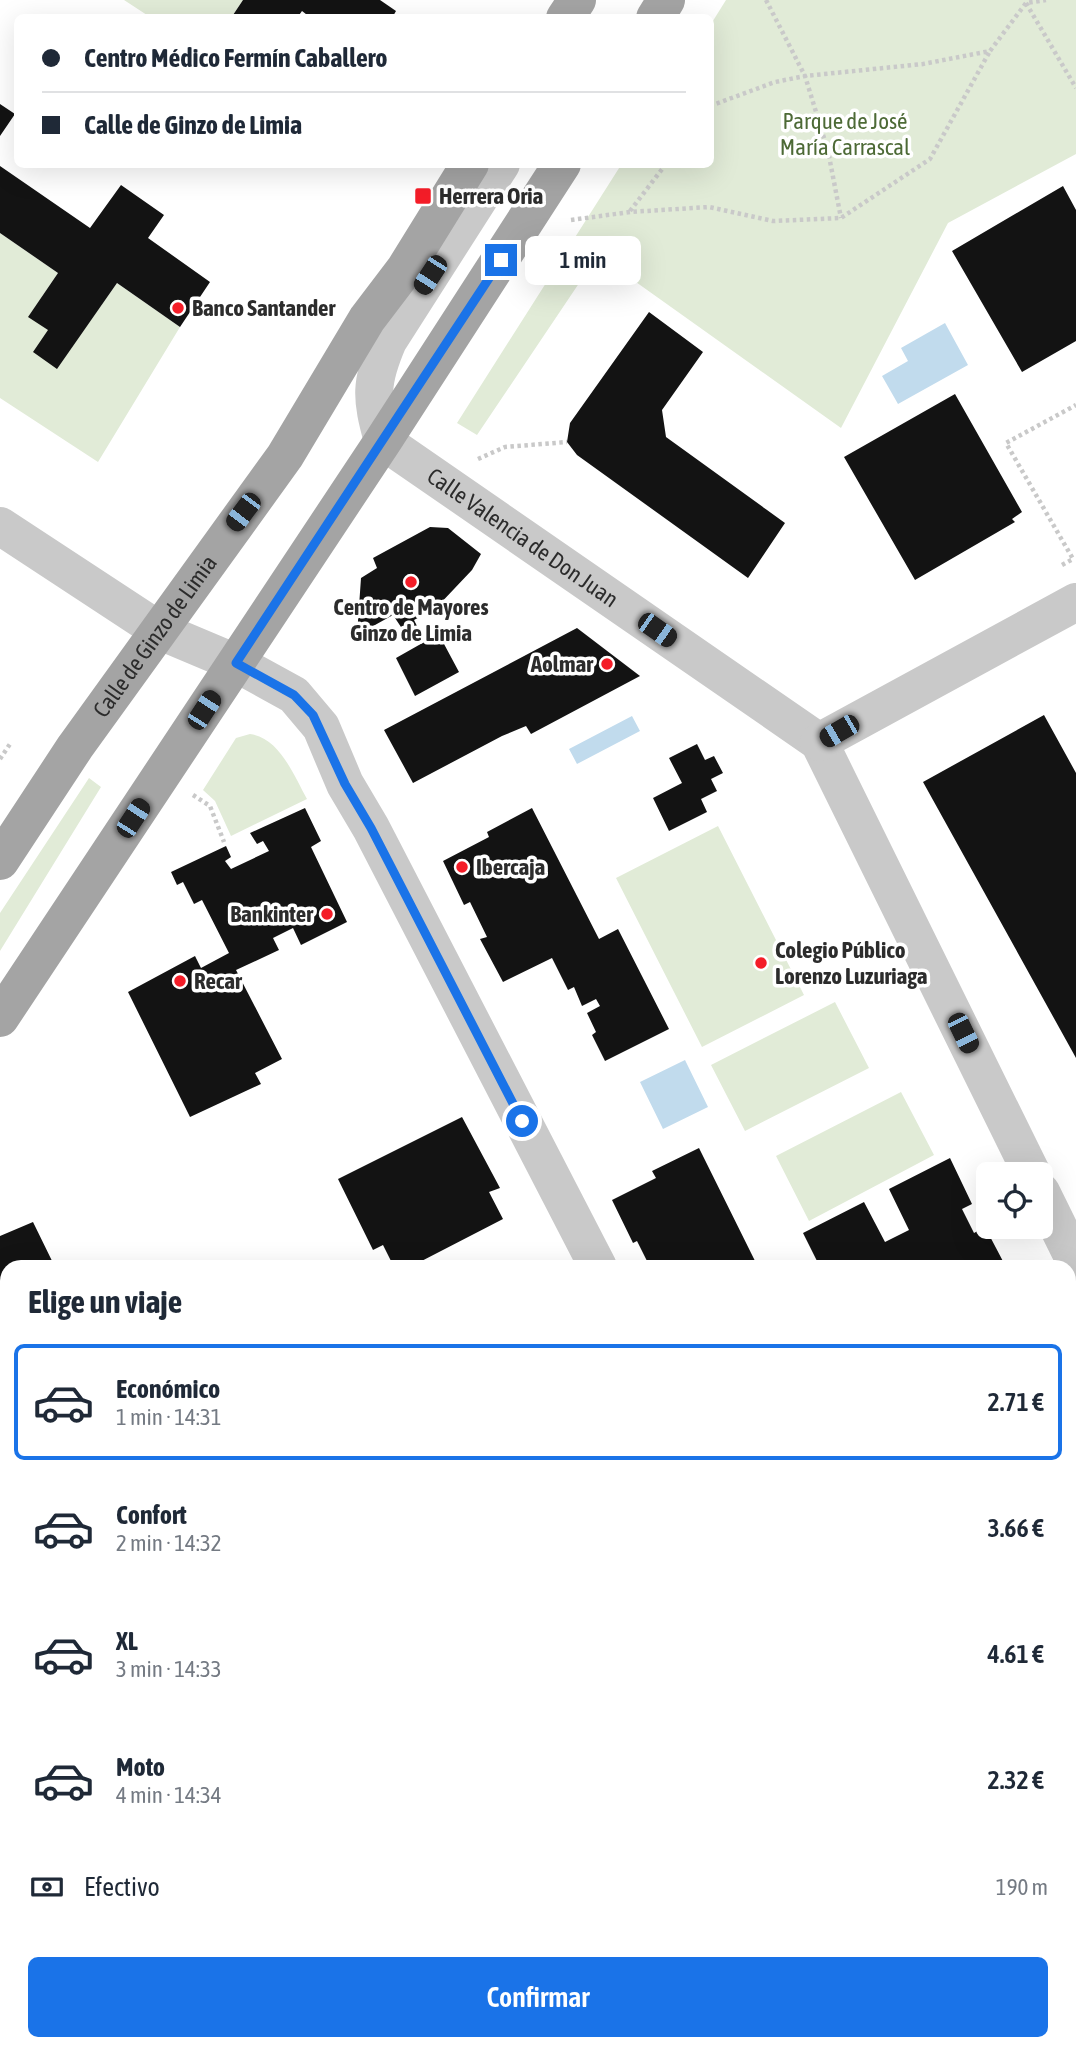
<!DOCTYPE html>
<html lang="es">
<head>
<meta charset="utf-8">
<style>
	body { margin:0; font-family:"Asap Condensed",sans-serif; background:#f2f2f3; color:#1f2937; height:100vh; display:flex; flex-direction:column; font-size:26px; white-space:nowrap }
	* { box-sizing:border-box; margin:0 }
	p { font-size:23px; color:#747a83 }
	.icon { flex:none; width:38px; height:38px; fill:none; stroke:currentColor; stroke-width:2; stroke-linecap:round; stroke-linejoin:round }
	.map { position:relative; flex:1; overflow:hidden }
	.sheet { position:absolute; left:0px; top:1260px; width:1076px; height:791px; display:flex; flex-direction:column; background:#fff; border-radius:21px 21px 0 0; box-shadow:0 7px 28px #0002 }
	.sheet>* { flex:none }
	.hud { position:absolute; left:14px; top:14px; width:700px; height:154px; border-radius:10px; box-shadow:0 7px 28px #0002; display:grid; align-content:center; height:154px; padding:0 28px; background:#fff }
	.tools { position:absolute; left:976px; top:1162px; display:grid; gap:14px }
	.tools a { display:grid; place-items:center; width:77px; height:77px; border-radius:10px; background:#fff; box-shadow:0 7px 28px #0002; font-size:35px }
	.end { position:absolute; width:32px; height:32px; margin:-16px; border:9px solid #1a73e8; background:#fff; box-shadow:0 0 0 4px #fff }
	.from { border-radius:50% }
	.bubble { position:absolute; height:49px; border-radius:10px; background:#fff; box-shadow:0 7px 28px #0002; font-size:23px; font-weight:600; line-height:49px; text-align:center }
	.car { position:absolute; width:21px; height:42px; margin:-21px -10px; border-radius:9px; box-shadow:0 0 5px 2px #0007; background:linear-gradient(#222 24%,#8ab4d8 0 40%,#222 0 76%,#8ab4d8 0 86%,#222 0) }
	.hud b { display:flex; align-items:center; gap:24px; height:66px; font-size:26px }
	.hud b+b { border-top:2px solid #e0e1e3 }
	.hud i { width:18px; height:18px; background:#1f2937 }
	ul { padding:0; list-style:none }
	li { display:flex; align-items:center; gap:21px; height:116px; margin:0 14px 10px; padding:0 14px; border:4px solid transparent; border-radius:10px }
	li div { flex:1 }
	li b { display:block; font-size:26px }
	li em { font-style:normal; font-weight:600 }
	li.on { border-color:#1a73e8 }
	li>.icon { width:63px; height:63px; stroke-width:1.5 }
	h2 { padding:0 28px; font-size:32px; line-height:84px }
	.pay { display:flex; align-items:center; gap:18px; height:77px; padding:0 28px; font-size:26px }
	.pay p { margin-inline-start:auto }
	.action { display:flex; gap:14px; margin-top:auto; padding:14px 28px }
	.action a { flex:1; height:80px; border-radius:10px; background:#1a73e8; color:#fff; font-size:28px; font-weight:600; line-height:80px; text-align:center }
	.map>svg:first-child { display:block }
	.green { fill:#e1ebd7 }
	.water { fill:#c1dbed }
	.building { fill:#131313 }
	.lines { fill:none; stroke-linecap:round; stroke-linejoin:round }
	.path { stroke:#c9c9c9; stroke-width:4.5; stroke-dasharray:3.5 3.5; stroke-linecap:butt }
	.minor { stroke:#c9c9c9; stroke-width:38 }
	.major { stroke:#a4a4a4; stroke-width:38 }
	.route { stroke:#1a73e8; stroke-width:9 }
	.poi-dot { fill:#f41d28; stroke:#fff; stroke-width:2.5 }
	.labels { text-anchor:middle; dominant-baseline:central; stroke-width:7; stroke-linejoin:round; paint-order:stroke }
	.park-label { font-size:23px; fill:#4d6a36; stroke:#fff }
	.poi-label { font-size:23px; font-weight:bold; fill:#2c2c2c; stroke:#fff; text-anchor:start }
	.street-label { font-size:23px; fill:#2c2c2c; stroke:#fff }
</style>
</head>
<body>
<div class="map">
<svg width="1076" height="2051" viewBox="0 0 1076 2051">
	<rect width="100%" height="100%" fill="#fff"/>
	<path class="green" d="M124,0H243L231,18L150,17Z
		M726,0H1076V154L948,223L841,428L598,255L477,435L457,423L621,165L710,164L711,24Z
		M0,233L58,273L29,316L48,330L57,368L117,283L180,327L98,462L0,398Z
		M250,734C280,738 294,776 307,799L231,836L215,801L203,790L236,738Z
		M89,778L101,787L0,951V913Z
		M718,826L804,995L702,1047L616,878Z
		M835,1002L869,1068L745,1131L711,1065Z
		M901,1092L934,1155L809,1221L776,1156Z
		M7,1898V1987L0,1992V1902Z"/>
	<path class="water" d="M945,323L968,365L898,404L882,376L908,361L901,348Z
		M632,716L640,731L577,764L569,749Z
		M685,1060L708,1107L663,1129L640,1082Z"/>
	<path class="building" d="M243,0H380L396,11L392,18H311L302,11L297,18H231Z
		M0,104L15,114L0,136Z
		M0,166L90,228L121,185L164,215L148,238L210,282L180,327L117,283L57,369L33,352L48,330L28,317L58,273L0,233Z
		M1063,186L1076,210V341L1022,372L952,251Z
		M649,312L703,352L662,410L666,437L785,523L748,578L577,455L567,442L570,423Z
		M955,394L1022,512L1012,519L1015,522L915,580L844,457Z
		M430,527L448,528L481,554L472,570L436,608L414,620L419,630L405,633L393,615L357,635L361,578L377,568L373,558Z
		M577,628L640,676L531,734L526,726L502,736L413,783L384,730Z
		M436,629L459,672L415,696L396,658L426,641L424,636Z
		M1044,715L1076,773V1058L923,782Z
		M697,744L705,760L714,756L723,773L711,779L717,791L701,799L707,812L669,831L653,798L682,783L669,758Z
		M305,808L321,841L311,847L347,922L301,945L293,928L273,938L279,950L236,970L282,1059L255,1073L261,1084L190,1117L128,992L195,956L201,968L229,953L202,900L194,904L183,882L177,885L171,872L226,846L231,857L225,861L231,869L269,851L263,841L257,844L250,833Z
		M532,808L599,939L618,929L669,1029L605,1061L592,1035L596,1032L587,1013L600,1006L596,999L582,1006L574,987L568,990L552,958L503,982L480,939L487,937L470,902L464,905L443,861L489,837L487,832Z
		M462,1117L500,1188L489,1192L503,1219L410,1267H394L383,1245L373,1250L338,1179Z
		M699,1148L758,1267H650L637,1241L633,1243L612,1200L656,1178L652,1171Z
		M950,1158L972,1204L962,1209L974,1233L985,1227L1006,1267H929L927,1263L919,1267H820L803,1233L864,1202L885,1242L909,1230L889,1189Z
		M33,1222L55,1267H7V1495L0,1490V1236Z
		M1076,1431V1507L1073,1509L1069,1500V1434Z
		M1076,1563V1657L1069,1643V1567Z
		M1069,1790L1076,1802V1947L1069,1951Z
		M7,2005V2044H78L83,2051H0V2009Z
		M300,2044H358L361,2049L370,2044L374,2051H288Z
		M678,2044H830L834,2051H683Z
		M863,2044H948L953,2051H851Z"/>
	<g class="lines">
		<path class="path" d="M766,0L805,76L828,151L841,218
			M1026,3L1076,88
			M710,106L775,82L805,76L923,64L990,51L1026,3L1046,0
			M630,211L666,164
			M571,220L630,212L709,207L773,221L841,218L930,159L990,51
			M478,459L505,447L567,442
			M1062,565L1073,559L1006,443L1076,405
			M0,759L10,744
			M193,795L210,806L224,842"/>
		<g class="minor">
			<path id="s1" d="M501,164L388,341C370,383 371,398 383,441L819,742L1032,1174"/>
			<path d="M0,526L160,631L236,663L294,695L321,727L345,784L371,828L598,1267"/>
			<path d="M819,742L1076,602"/>
			<path d="M1041,1192L1076,1263"/>
			<path d="M0,1761L7,1774"/>
			<path d="M159,2044L163,2051"/>
			<path d="M1035,2044L1039,2051"/>
		</g>
		<g class="major">
			<path d="M565,18L577,0"/>
			<path d="M655,18L666,0"/>
			<path id="s2" d="M0,861L75,747L285,456L367,319L405,269L470,164"/>
			<path d="M0,1018L383,441L562,164"/>
		</g>
	</g>
	<g class="lines">
		<path class="route" d="M501,260L236,663L294,695L313,715L345,784L371,828L522,1121"/>
	</g>
	<g class="poi-dot">
		<rect x="414" y="187" width="18" height="18" rx="3.5"/>
		<circle cx="178" cy="308" r="7"/>
		<circle cx="411" cy="582" r="7"/>
		<circle cx="607" cy="664" r="7"/>
		<circle cx="462" cy="867" r="7"/>
		<circle cx="327" cy="914" r="7"/>
		<circle cx="761" cy="963" r="7"/>
		<circle cx="180" cy="981" r="7"/>
	</g>
	<g class="labels">
		<g class="park-label">
			<text x="845" y="121">Parque de José<tspan x="845" dy="26">María Carrascal</tspan></text>
		</g>
		<g class="poi-label">
			<text x="439" y="196">Herrera Oria</text>
			<text x="192" y="308">Banco Santander</text>
			<text x="411" y="607" text-anchor="middle">Centro de Mayores<tspan x="411" dy="26">Ginzo de Limia</tspan></text>
			<text x="593" y="664" text-anchor="end">Aolmar</text>
			<text x="476" y="867">Ibercaja</text>
			<text x="313" y="914" text-anchor="end">Bankinter</text>
			<text x="775" y="950">Colegio Público<tspan x="775" dy="26">Lorenzo Luzuriaga</tspan></text>
			<text x="194" y="981">Recar</text>
		</g>
		<g class="street-label">
			<text stroke="none"><textPath href="#s1" startOffset="483">Calle Valencia de Don Juan</textPath></text>
			<text stroke="none"><textPath href="#s2" startOffset="273">Calle de Ginzo de Limia</textPath></text>
		</g>
	</g>
</svg>
<div class="tools">
<a><svg class="icon" aria-label="locate" viewBox="0 0 24 24"><circle cx="12" cy="12" r="6"/><path d="M12 2v4M12 18v4M2 12h4M18 12h4"/></svg></a>
</div>
<i class="end from" style="left:522px;top:1121px"></i>
<i class="end" style="left:501px;top:260px"></i>
<div class="bubble" style="left:525px;top:236px;width:116px">1 min</div>
<i class="car" style="left:430px;top:275px;rotate:213deg"></i>
<i class="car" style="left:243px;top:512px;rotate:217deg"></i>
<i class="car" style="left:657px;top:630px;rotate:125deg"></i>
<i class="car" style="left:204px;top:710px;rotate:33deg"></i>
<i class="car" style="left:839px;top:731px;rotate:240deg"></i>
<i class="car" style="left:133px;top:818px;rotate:33deg"></i>
<i class="car" style="left:963px;top:1033px;rotate:154deg"></i>
<div class="hud">
<b><i class="from"></i>Centro Médico Fermín Caballero</b>
<b><i></i>Calle de Ginzo de Limia</b>
</div>
<section class="sheet">
<h2>Elige un viaje</h2>
<ul>
<li class="on"><svg class="icon" aria-label="car" viewBox="0 0 24 24"><path d="M5 17H2v-5l4-1 3-4h7l3 4 3 1v5h-3M9 17h6M6 11h13"/><circle cx="7" cy="17" r="2"/><circle cx="17" cy="17" r="2"/></svg><div><b>Económico</b><p>1 min · 14:31</p></div><em>2.71 €</em></li>
<li><svg class="icon" aria-label="car" viewBox="0 0 24 24"><path d="M5 17H2v-5l4-1 3-4h7l3 4 3 1v5h-3M9 17h6M6 11h13"/><circle cx="7" cy="17" r="2"/><circle cx="17" cy="17" r="2"/></svg><div><b>Confort</b><p>2 min · 14:32</p></div><em>3.66 €</em></li>
<li><svg class="icon" aria-label="car" viewBox="0 0 24 24"><path d="M5 17H2v-5l4-1 3-4h7l3 4 3 1v5h-3M9 17h6M6 11h13"/><circle cx="7" cy="17" r="2"/><circle cx="17" cy="17" r="2"/></svg><div><b>XL</b><p>3 min · 14:33</p></div><em>4.61 €</em></li>
<li><svg class="icon" aria-label="car" viewBox="0 0 24 24"><path d="M5 17H2v-5l4-1 3-4h7l3 4 3 1v5h-3M9 17h6M6 11h13"/><circle cx="7" cy="17" r="2"/><circle cx="17" cy="17" r="2"/></svg><div><b>Moto</b><p>4 min · 14:34</p></div><em>2.32 €</em></li>
</ul>
<div class="pay"><svg class="icon" aria-label="cash" viewBox="0 0 24 24"><path d="M3 7h18v10H3z"/><circle cx="12" cy="12" r="2"/></svg>Efectivo<p>190 m</p></div>
<div class="action"><a>Confirmar</a></div>
</section>
</div>
</body>
</html>
